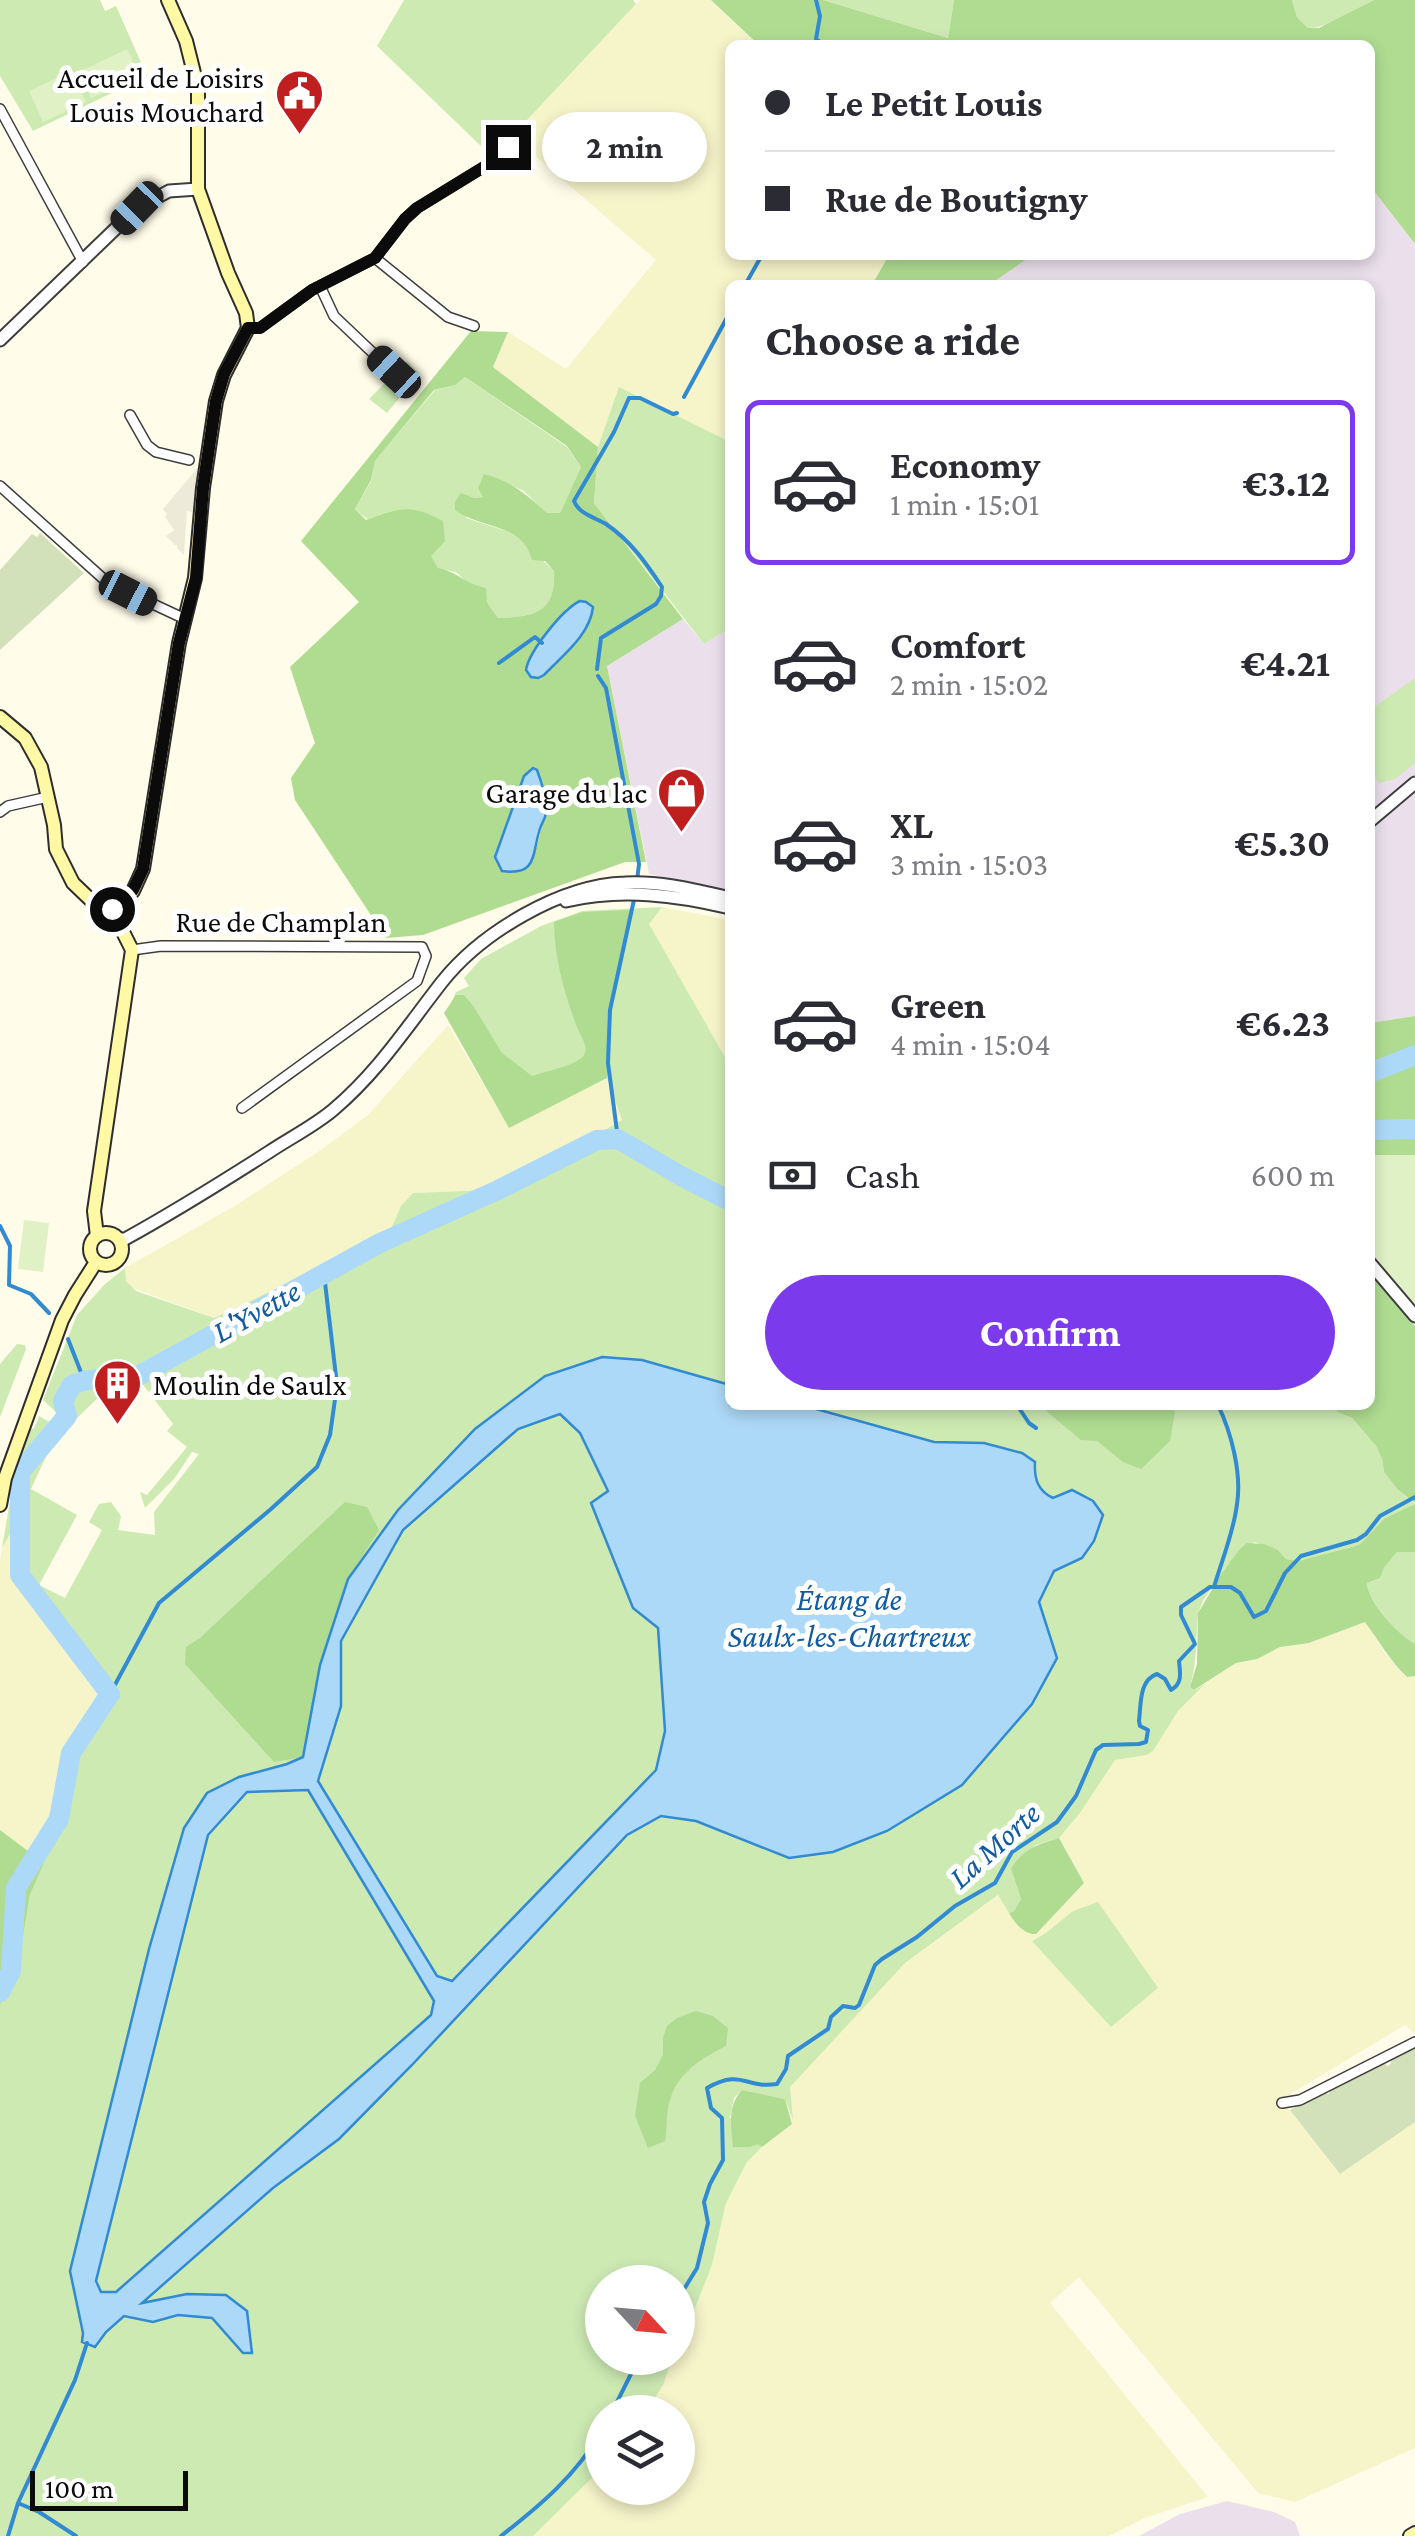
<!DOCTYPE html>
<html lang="en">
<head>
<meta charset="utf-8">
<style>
	body { margin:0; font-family:"Crimson Pro",serif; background:#f2f2f3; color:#2b2b33; height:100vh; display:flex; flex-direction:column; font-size:38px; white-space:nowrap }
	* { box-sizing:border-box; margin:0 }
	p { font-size:32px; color:#7c7c81 }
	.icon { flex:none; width:55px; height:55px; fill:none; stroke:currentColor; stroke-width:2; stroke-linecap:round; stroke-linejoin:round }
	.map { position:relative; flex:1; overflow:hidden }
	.drawer { position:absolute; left:725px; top:280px; width:650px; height:1130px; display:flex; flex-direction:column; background:#fff; border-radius:15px; box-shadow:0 5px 15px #0003 }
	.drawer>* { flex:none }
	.hud { position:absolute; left:725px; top:40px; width:650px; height:220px; border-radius:15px; box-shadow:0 5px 15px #0003; display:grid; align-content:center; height:220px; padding:0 40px; background:#fff }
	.needle { width:65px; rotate:116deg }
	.controls { position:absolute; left:585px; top:2265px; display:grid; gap:20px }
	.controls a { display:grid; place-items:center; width:110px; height:110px; border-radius:50%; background:#fff; box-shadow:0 5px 15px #0003; font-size:50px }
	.scale { position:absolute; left:30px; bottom:25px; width:158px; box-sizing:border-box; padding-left:10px; border:5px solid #0b0b0b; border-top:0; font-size:28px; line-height:35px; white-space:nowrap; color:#0b0b0b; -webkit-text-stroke:8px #fff; paint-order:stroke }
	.end { position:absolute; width:45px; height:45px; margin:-22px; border:12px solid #0b0b0b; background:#fff; box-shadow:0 0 0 5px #fff }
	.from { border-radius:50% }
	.bubble { position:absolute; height:70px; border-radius:35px; background:#fff; box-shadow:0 5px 15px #0003; font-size:32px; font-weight:700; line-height:70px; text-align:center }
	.car { position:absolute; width:30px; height:60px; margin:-30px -15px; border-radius:12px; box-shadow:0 0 8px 2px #0007; background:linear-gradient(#222 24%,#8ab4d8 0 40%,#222 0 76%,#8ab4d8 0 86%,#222 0) }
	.hud b { display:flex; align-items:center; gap:35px; height:95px; font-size:38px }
	.hud b+b { border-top:2px solid #e1e1e2 }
	.hud i { width:25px; height:25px; background:#2b2b33 }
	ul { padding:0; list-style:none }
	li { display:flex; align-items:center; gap:30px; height:165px; margin:0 20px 15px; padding:0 20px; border:5px solid transparent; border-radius:15px }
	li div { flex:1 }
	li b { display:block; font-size:38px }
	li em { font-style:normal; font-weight:700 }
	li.active { border-color:#7c3aed }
	li>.icon { width:90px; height:90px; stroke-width:1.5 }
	h2 { padding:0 40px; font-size:45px; line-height:120px }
	.pay { display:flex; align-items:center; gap:25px; height:110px; padding:0 40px; font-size:38px }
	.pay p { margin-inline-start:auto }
	.cta { display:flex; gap:20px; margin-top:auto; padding:20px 40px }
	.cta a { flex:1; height:115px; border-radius:60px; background:#7c3aed; color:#fff; font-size:40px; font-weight:700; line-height:115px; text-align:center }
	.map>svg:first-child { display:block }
	.industrial { fill:#eadfeb }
	.farmland { fill:#f6f4c9 }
	.green { fill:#cdeab3 }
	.forest { fill:#afdc91; fill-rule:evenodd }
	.cemetery { fill:#d3e1bb }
	.pitch { fill:#e0f1c5 }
	.plaza { fill:#eeeada }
	.water { fill:#add9f8; stroke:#318ad2; stroke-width:2.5; fill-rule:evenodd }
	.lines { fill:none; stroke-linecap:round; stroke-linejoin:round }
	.stream { stroke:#318ad2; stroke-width:4 }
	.river { stroke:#add9f8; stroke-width:20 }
	.minor-casing { stroke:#3e3e3e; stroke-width:12 }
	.tertiary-casing { stroke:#3e3e3e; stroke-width:15 }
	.secondary-casing { stroke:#2d2d2d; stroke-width:16 }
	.minor { stroke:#fff; stroke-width:9 }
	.tertiary { stroke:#fff; stroke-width:11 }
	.secondary { stroke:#fff9a5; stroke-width:12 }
	.route { stroke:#0b0b0b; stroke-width:12 }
	.labels { text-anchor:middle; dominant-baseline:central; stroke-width:10; stroke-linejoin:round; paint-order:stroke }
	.poi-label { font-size:30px; fill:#0b0b0b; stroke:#fff; text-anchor:end }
	.street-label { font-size:30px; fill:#0b0b0b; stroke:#fff }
	.water-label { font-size:32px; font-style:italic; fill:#115ca1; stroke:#fff }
</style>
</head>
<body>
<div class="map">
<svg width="1415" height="2536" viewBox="0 0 1415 2536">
	<rect width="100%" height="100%" fill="#fffcea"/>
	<path class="industrial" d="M1370,186L1415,244V1016L1370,1023V285H989L1033,255H1370Z
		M683,619L704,644L730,628V892L649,874L607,666Z
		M1227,2501L1274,2512L1295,2522L1300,2536H1139L1180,2514Z"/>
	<path class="farmland" d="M640,0H711L759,45H730V255H889L872,285H730V442L619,388L598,447L493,367L508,332L566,369L656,260L512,136Z
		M662,907L730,920V1066L648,924Z
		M448,1025L509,1127L607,1078L622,1120L529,1174L488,1190L413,1193L401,1206L391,1229L371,1244L214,1318L130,1287L126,1281L125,1268L238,1204L318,1152L368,1115Z
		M11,1530L48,1618L67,1648L105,1695L66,1752L54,1819L32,1854L0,1830V1560L2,1548Z
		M1366,1622L1385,1653L1401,1671L1407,1677L1415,1676V2034L1405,2025L1277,2102L1290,2110L1340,2174L1415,2122V2448L1295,2502L1258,2493L1079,2277L1050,2303L1208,2497L1145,2518L1109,2536H533L602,2468V2488H678V2412H647L664,2383L672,2358H678V2346L688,2326L712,2265L726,2203L747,2162L770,2140L792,2124L790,2087L816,2057L905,1963L999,1895L1016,1923L1084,1883L1059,1838L1080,1813L1115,1760L1147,1755L1153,1751L1178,1711L1206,1683L1236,1663L1257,1659L1280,1647L1309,1643Z"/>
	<path class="green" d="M0,0H100L105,11L116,6L147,76L33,131L0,76Z
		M404,0H633L636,4L512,136L501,144L494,140L484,149L377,46Z
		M823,0H954L948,38Z
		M1292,0H1375C1355,8 1328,29 1308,28L1297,17Z
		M407,361L419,373L387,413L369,399Z
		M465,377L567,447L581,467L560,513L547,514L524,491L485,474L478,488L484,497L474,498L466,518L515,534L554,571C556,613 534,617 498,618L487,602L456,572L438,569C420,540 379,532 355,509L371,481L375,461L393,439L435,390L455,385Z
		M619,387L730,442V628L704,644L594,503L598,447Z
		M1415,678V763L1395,779L1379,783L1370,770V710Z
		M662,907L649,924L730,1066V1405H1336L1337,1412L1352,1418L1376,1446L1382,1459L1384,1472L1398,1490L1415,1504L1385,1518L1359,1545L1298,1561L1286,1559L1278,1550L1254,1542C1237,1559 1201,1592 1198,1616C1195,1643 1198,1659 1190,1687L1195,1690L1206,1683L1178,1711L1153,1751L1147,1755L1115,1760L1080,1813L1059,1838L1036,1845L1011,1869L1021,1899L1014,1911L1009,1913L998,1895L905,1963L790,2087L793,2120L785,2099L742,2090L734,2098L730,2118L762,2147L747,2162L726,2203L712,2265L688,2326L678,2346V2282H602V2358H672L664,2383L647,2412H602V2468L533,2536H0V2005L17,1973L30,1895L44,1863L32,1854L54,1819L66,1752L105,1695L67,1648L27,1589L11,1532L2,1548L15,1472L31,1428L34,1429L39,1416L64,1430L49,1450L31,1489L77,1515L39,1585L65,1598L102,1530L89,1522L99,1504L111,1502L121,1516L118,1530L155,1535L154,1512L199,1454L192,1452L174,1479L145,1508L140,1492L147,1495L187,1447L167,1431L173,1424L135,1374L107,1389L70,1425L43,1400L77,1315L105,1284L125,1268L126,1281L136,1291L214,1318L371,1244L391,1229L401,1206L413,1193L489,1190L529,1174L622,1120L607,1078V1058L537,1077L490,1076L451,1004L456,992L469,986L464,978L481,959L541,926L582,911Z
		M17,1344L25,1345L26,1349L0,1417V1364Z
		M1397,1552H1415V1644C1398,1635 1368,1602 1367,1583L1380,1578L1384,1568Z
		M1098,1902L1158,1988L1111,2027L1032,1941L1046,1933L1073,1911Z"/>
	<path class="forest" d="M711,0H823L948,38L954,0H1292L1297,17L1308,28H1319L1374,0H1415V244L1370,186V45H759Z
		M889,255H1033L989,285H872Z
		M471,331L508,332L493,367L598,447L594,503L683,619L607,666L646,862H625L423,935L386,938L295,800L291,778L315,743L290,667L359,602L301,541ZM465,377L567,446L581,467L560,513H547C527,495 511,481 484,474L478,488L483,497L474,498L461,493L455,502V510C482,530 522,522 532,560L545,561L554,571C556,613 534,617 498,618L487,602L486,588C463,583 460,573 438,568L431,556L445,541L443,521C409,503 401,508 366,520L355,509L371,480L375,461L393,439L434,390L455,385ZM567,608L585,631L541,677L530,656ZM524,776L546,814C538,833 539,856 523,869L495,857Z
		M631,910L608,1010L607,1078L509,1128L444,1013L456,995H464L474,1007L502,1053L532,1076C543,1072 579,1065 584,1055C589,1045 579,1034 576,1025C564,992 554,957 554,922L583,912Z
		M1415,1016V1155H1370V1085L1373,1083L1370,1080V1023Z
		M1370,1273L1415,1326V1503L1398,1490L1384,1472L1382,1459L1376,1446L1352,1418L1337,1412L1336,1405H1370Z
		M1039,1405H1171L1175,1412L1170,1441L1141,1469L1123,1462L1097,1441L1081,1440Z
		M345,1502L367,1507L379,1530L348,1579L320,1665L303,1757L274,1762L185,1664L186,1647L200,1638Z
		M1415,1504V1552H1397L1384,1568L1380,1578L1367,1583C1368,1603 1399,1635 1415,1644V1676L1407,1677C1390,1661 1379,1641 1365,1622L1309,1643L1280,1647L1257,1659L1236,1663L1194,1690L1190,1687L1197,1664L1198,1613L1220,1576L1239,1550L1247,1543L1264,1544L1278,1550L1286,1559L1298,1561L1359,1545L1385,1518Z
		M0,1830L44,1863L30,1895L17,1973L0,2005Z
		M1059,1838L1084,1883L1036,1934C1023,1934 1015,1923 1009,1913L1014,1911L1021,1899L1011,1869C1022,1849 1039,1844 1059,1838Z
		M696,2011L713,2016L728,2028L726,2046C698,2060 673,2076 668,2109C666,2119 667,2130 665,2141L648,2148L635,2116L640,2083L655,2070L663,2055V2038L667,2026L677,2018Z
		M742,2090L785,2099L792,2124L762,2147L758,2144L750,2147H733C731,2126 727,2106 742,2090Z"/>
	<path class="cemetery" d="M40,533L84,573L0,650V570L32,534L37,537Z
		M1415,2046V2122L1340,2174L1290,2110L1322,2093L1329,2094L1331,2088L1383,2062L1387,2066L1390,2065L1392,2058Z"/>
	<path class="pitch" d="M127,49L140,76L91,98L79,72Z
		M72,71L86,102L43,122L29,91Z
		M1370,1155H1415V1306L1370,1252Z
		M24,1220L49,1223L43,1272L18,1269Z"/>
	<path class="plaza" d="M200,465L203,488L196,513L187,511L184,555L177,548V545H175L166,536L174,530L165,517L167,514L163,509Z"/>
	<path class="water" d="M580,601L586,602L593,607C590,635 563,655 544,675L538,678L531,677L526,670C529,651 563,609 580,601Z
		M533,768L537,770C542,785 549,801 545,817C543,822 540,827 539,832C532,855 537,876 502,871L495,857L524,776Z
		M602,1357L642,1360L730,1385V1405H802L934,1442L984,1443L1022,1453L1035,1462C1034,1479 1038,1491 1053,1498L1072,1490L1093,1501L1103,1515L1094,1541L1082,1558L1054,1571L1039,1602L1057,1658L1032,1704L962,1785L887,1831L833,1852L789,1858L696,1821L661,1816L627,1835L412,2065L339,2139L273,2188L142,2303L187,2294L226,2295L247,2311L252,2353H243L212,2318L178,2315L153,2322L124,2316L106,2332L95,2347L82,2342L83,2333L70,2271L149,1949L184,1828L207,1793L239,1777L287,1764L303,1757L320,1665L348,1579L398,1510L475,1429L545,1376ZM560,1414L580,1433L608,1491L591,1503L633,1608L658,1628L665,1731L656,1770L452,1981L437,1976L318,1781L341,1706V1641L403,1530L518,1429ZM308,1790L434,2001L431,2015L116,2292H101L96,2281L208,1835L247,1792Z"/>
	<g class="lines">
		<path class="stream" d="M816,0L820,16L816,39L824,45
			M745,285L762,255
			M684,397L730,312
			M499,663L535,637L542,643
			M597,669L601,638L656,604L661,596L662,587C646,563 631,541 606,524C594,517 579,514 574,501L614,432L629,398H640L673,414L677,413
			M598,676L606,688L639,864L637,881
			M618,1139L608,1063L610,1010L635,895
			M0,1226L10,1246L9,1285L31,1294L49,1313
			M68,1339L84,1380
			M1017,1405L1029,1423L1036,1428
			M1214,1587C1222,1560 1234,1531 1237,1504C1242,1473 1231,1432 1218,1405
			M110,1694L159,1603L271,1509L317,1467L330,1435L337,1385L324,1274
			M678,2299L697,2268L708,2223L704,2202L710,2184L723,2160L722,2118L711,2108L707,2088C742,2068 745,2089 777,2084L786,2069L788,2056L828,2029L831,2017L843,2006L855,2008L859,2005L875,1965L882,1959L917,1937L955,1906L995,1883L1012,1852L1057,1822L1076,1796L1096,1750L1103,1745L1139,1744L1146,1742L1148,1730L1140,1726L1139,1721C1141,1704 1139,1680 1157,1674L1165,1679L1171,1690C1183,1683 1180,1673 1179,1661L1195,1644L1181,1615V1607L1210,1587H1231L1240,1593L1254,1617L1266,1611L1285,1573L1301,1556L1357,1540L1366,1534L1380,1516L1415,1497
			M612,2412L639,2358
			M18,2503L75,2380L87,2343
			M8,2536L18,2503L39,2512L76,2536
			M501,2536C542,2504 575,2476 602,2431"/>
		<path class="river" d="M1370,1073L1415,1055
			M1370,1130L1415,1129
			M0,1992L11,1971L16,1888L59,1819L71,1753L110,1694L20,1575V1472L67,1416L63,1401L72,1385C92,1377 99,1378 118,1387L380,1243L498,1190L597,1140L618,1139L681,1176L730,1201"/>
		<defs>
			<path id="minor" d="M0,109L83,262
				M375,258L448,317L474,326
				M320,286L334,316L394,373
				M248,328H260L312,290L375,258L405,219L417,208L492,162L523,132
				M130,415L147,445L156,452L189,460
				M0,486L108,583L185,619
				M0,812L8,806L48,797
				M132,950L161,946L422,947L426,956L417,981L242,1108
				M1282,2103L1300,2100L1415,2042"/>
			<path id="tertiary" d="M0,340L137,208L169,191L198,189
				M1370,821L1415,783
				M566,901C621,888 676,895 730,908
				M119,1239H125C174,1212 222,1182 269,1152C290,1138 314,1126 333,1110C378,1072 406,1028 442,982C481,933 560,885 625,883C661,881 695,890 730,898
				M1370,1263L1415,1316"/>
			<path id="secondary" d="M0,717L25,738L41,767L54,825L56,849L73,883L122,930L132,950L94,1211L97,1236
				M107,914L133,891L143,869L179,643L195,578L203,488L216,401L224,375L248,328L246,313L228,273L198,189V89L186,41L168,0
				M90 1249a16 16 0 1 1 32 0a16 16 0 1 1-32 0Z
				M0,1505L5,1478L62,1320L75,1295L96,1262
				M1410,2536L1415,2533"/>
		</defs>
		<use href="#minor" class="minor-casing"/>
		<use href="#tertiary" class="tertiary-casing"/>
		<use href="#secondary" class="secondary-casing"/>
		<use href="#minor" class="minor"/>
		<use href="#tertiary" class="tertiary"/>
		<use href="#secondary" class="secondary"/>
	</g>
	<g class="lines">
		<path class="route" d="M112,909L133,890L143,869L179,643L196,578L203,488L216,401L224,374L248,328H260L312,290L375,258L405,219L417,208L492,162L508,147"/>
	</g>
	<defs>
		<symbol id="civic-pin" viewBox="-11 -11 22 30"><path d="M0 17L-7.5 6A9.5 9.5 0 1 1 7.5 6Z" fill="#c01f1f" stroke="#fff"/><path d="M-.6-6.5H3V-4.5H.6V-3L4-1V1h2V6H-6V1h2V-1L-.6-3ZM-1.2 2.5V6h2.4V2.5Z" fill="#fff"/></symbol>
		<symbol id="shop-pin" viewBox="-11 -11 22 30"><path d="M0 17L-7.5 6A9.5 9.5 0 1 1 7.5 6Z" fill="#c01f1f" stroke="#fff"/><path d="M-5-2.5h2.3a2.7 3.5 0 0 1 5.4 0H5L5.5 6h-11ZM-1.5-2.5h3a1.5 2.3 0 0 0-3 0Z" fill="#fff"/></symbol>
		<symbol id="building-pin" viewBox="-11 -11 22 30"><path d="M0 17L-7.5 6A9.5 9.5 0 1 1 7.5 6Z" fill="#c01f1f" stroke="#fff"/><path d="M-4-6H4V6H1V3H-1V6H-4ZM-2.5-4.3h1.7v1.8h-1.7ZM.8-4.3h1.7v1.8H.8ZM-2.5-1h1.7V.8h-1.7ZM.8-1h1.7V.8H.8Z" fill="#fff"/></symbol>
	</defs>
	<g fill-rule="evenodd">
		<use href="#civic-pin" x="272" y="66" width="55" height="75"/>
		<use href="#shop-pin" x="654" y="764" width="55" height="75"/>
		<use href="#building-pin" x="90" y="1356" width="55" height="75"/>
	</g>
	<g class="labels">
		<g class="poi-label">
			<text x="264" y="77">Accueil de Loisirs<tspan x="264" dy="34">Louis Mouchard</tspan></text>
			<text x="647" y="792">Garage du lac</text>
			<text x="153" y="1384" text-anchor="start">Moulin de Saulx</text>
		</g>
		<g class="street-label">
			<text x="281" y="921">Rue de Champlan</text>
		</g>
		<g class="water-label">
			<text transform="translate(256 1311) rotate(-29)">L'Yvette</text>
			<text x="849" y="1599">Étang de<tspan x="849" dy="37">Saulx-les-Chartreux</tspan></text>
			<text transform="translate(994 1845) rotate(-42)">La Morte</text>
		</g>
	</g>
</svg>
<div class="controls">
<a><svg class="needle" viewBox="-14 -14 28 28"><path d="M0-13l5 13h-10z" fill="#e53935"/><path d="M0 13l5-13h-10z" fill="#7c7c81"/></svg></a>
<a><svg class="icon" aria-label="layers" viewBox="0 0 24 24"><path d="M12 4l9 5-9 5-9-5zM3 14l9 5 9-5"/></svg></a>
</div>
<div class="scale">100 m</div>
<i class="end from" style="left:112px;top:909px"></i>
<i class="end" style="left:508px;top:147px"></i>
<div class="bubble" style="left:542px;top:112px;width:165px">2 min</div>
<i class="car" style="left:137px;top:208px;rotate:224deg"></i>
<i class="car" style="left:394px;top:372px;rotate:313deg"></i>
<i class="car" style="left:128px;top:593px;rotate:117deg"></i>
<div class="hud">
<b><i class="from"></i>Le Petit Louis</b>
<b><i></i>Rue de Boutigny</b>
</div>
<section class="drawer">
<h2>Choose a ride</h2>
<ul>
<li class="active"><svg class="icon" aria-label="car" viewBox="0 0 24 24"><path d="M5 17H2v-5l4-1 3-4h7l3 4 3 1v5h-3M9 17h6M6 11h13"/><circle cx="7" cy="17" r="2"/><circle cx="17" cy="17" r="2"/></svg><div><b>Economy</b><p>1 min · 15:01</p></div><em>€3.12</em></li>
<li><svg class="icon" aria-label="car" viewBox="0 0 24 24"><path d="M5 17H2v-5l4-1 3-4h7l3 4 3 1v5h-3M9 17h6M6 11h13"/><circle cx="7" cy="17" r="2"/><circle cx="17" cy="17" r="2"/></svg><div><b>Comfort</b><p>2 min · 15:02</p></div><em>€4.21</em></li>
<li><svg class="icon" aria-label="car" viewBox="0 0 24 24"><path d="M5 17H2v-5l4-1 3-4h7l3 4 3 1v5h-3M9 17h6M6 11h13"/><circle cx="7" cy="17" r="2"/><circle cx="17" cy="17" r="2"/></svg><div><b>XL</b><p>3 min · 15:03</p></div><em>€5.30</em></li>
<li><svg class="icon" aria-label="car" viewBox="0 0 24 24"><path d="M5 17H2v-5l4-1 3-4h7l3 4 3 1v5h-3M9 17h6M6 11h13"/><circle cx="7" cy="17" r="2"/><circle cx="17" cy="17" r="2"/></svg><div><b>Green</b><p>4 min · 15:04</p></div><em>€6.23</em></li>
</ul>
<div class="pay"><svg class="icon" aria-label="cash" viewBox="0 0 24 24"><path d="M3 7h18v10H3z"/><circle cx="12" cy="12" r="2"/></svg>Cash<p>600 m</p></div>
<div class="cta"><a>Confirm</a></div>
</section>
</div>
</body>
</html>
